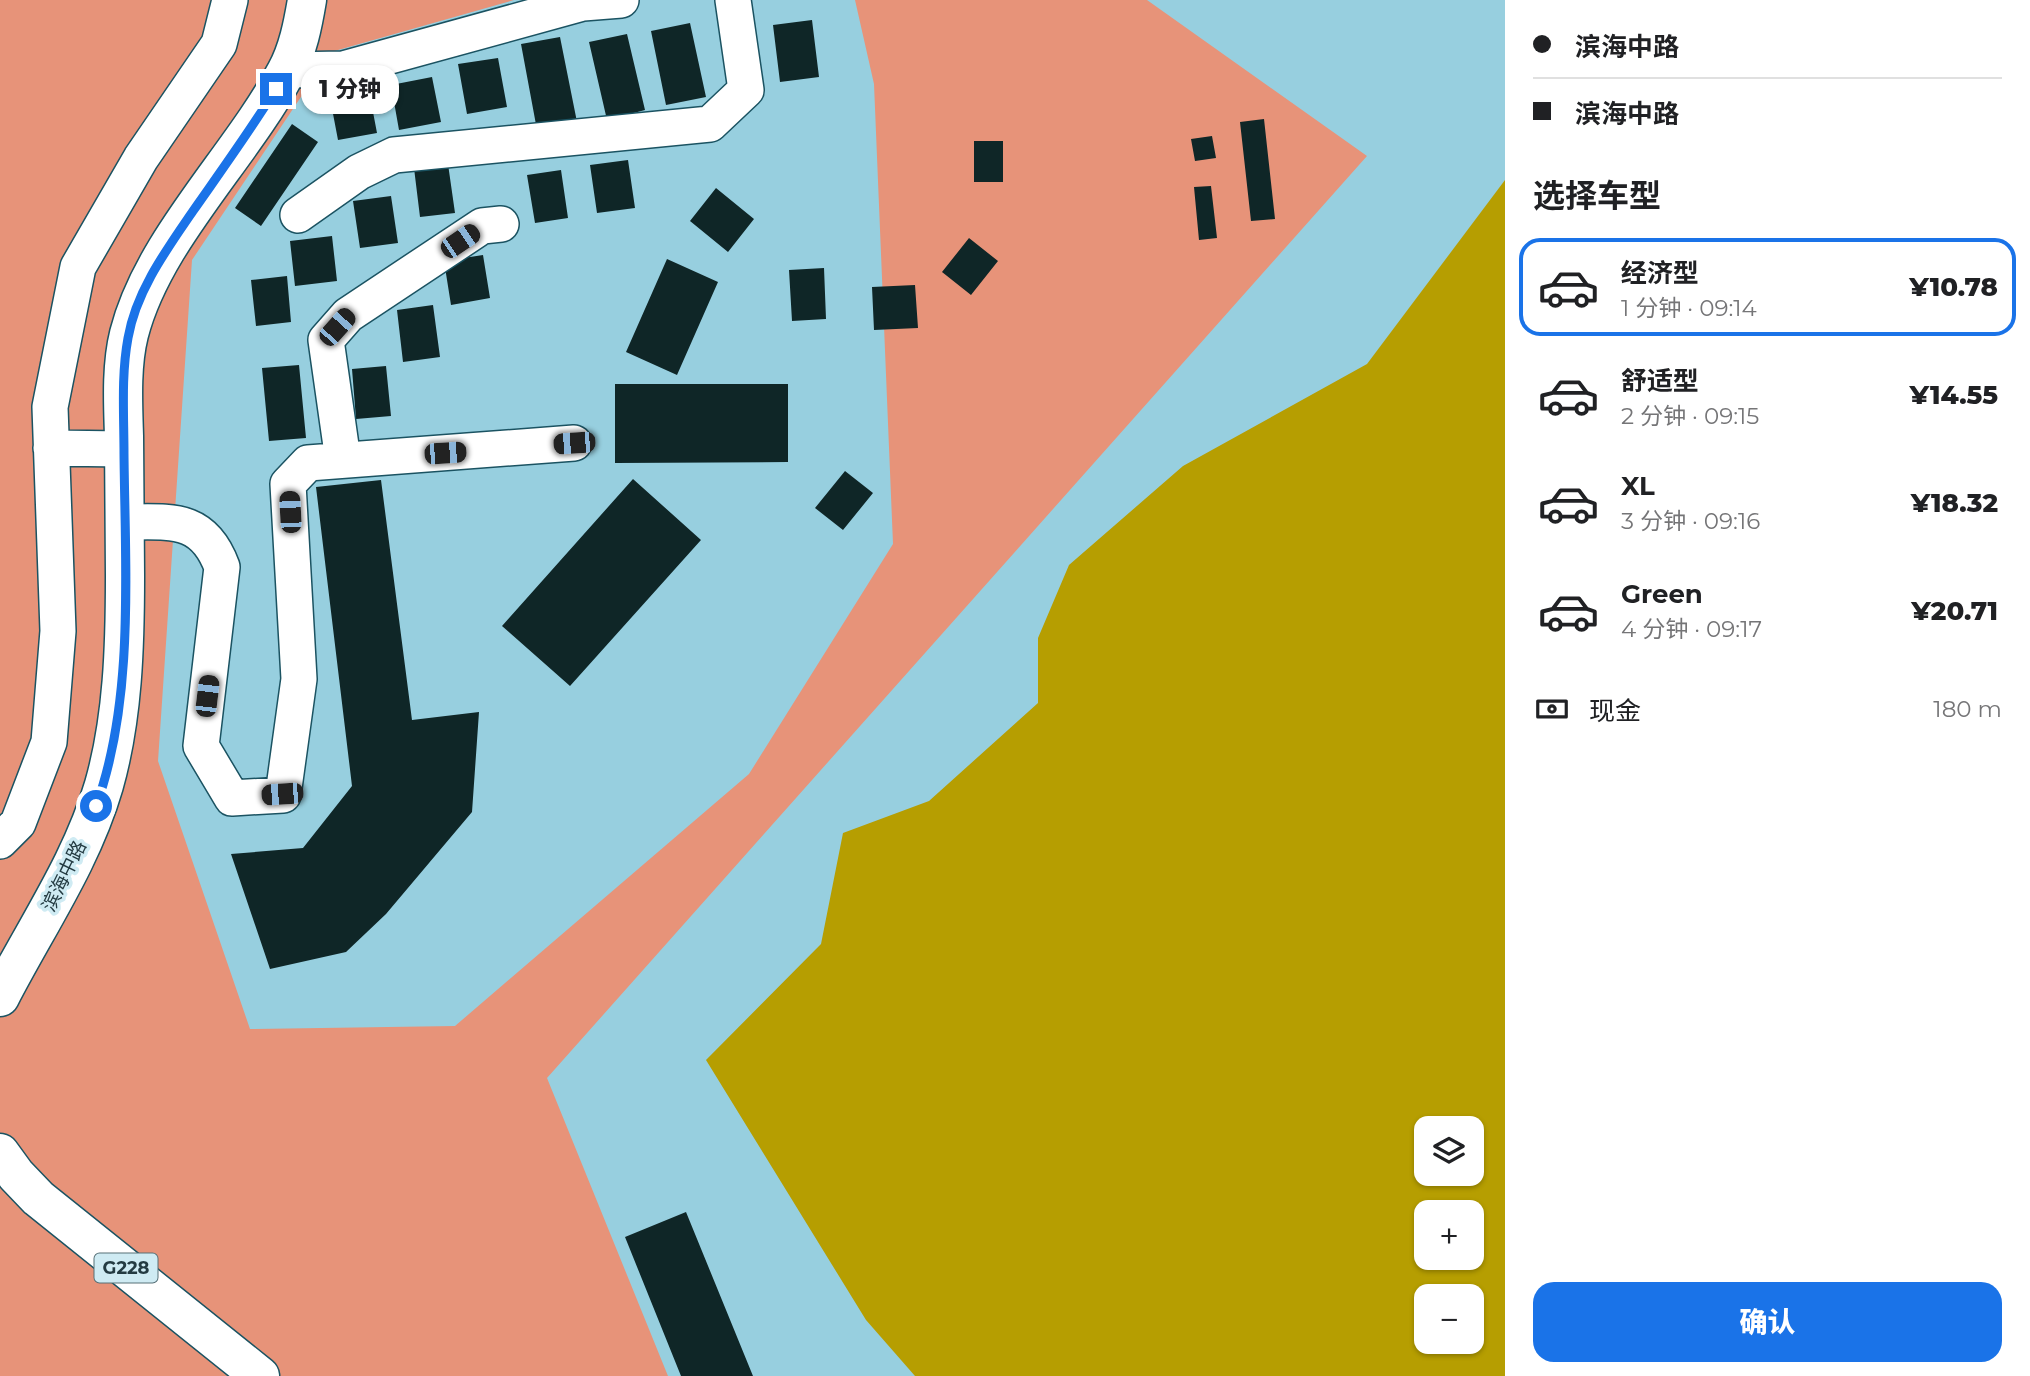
<!DOCTYPE html>
<html lang="zh">
<head>
<meta charset="utf-8">
<style>
	body { margin:0; font-family:Montserrat,"Noto Sans SC",sans-serif; background:#f2f2f2; color:#202124; height:100vh; display:flex; flex-direction:column; font-size:26px; white-space:nowrap }
	* { box-sizing:border-box; margin:0 }
	p { font-size:23px; color:#757577 }
	.icon { flex:none; width:38px; height:38px; fill:none; stroke:currentColor; stroke-width:2; stroke-linecap:round; stroke-linejoin:round }
	.map { position:relative; flex:1; overflow:hidden }
	.drawer { display:flex; flex-direction:column; background:#fff; width:525px }
	.drawer>* { flex:none }
	.banner { display:grid; align-content:center; height:154px; padding:0 28px; background:#fff }
	.tools { position:absolute; left:1414px; top:1116px; display:grid; gap:14px }
	.tools a { display:grid; place-items:center; width:70px; height:70px; border-radius:14px; background:#fff; box-shadow:0 2px 5px #0004; font-size:35px }
	.end { position:absolute; width:32px; height:32px; margin:-16px; border:9px solid #1a73e8; background:#fff; box-shadow:0 0 0 4px #fff }
	.from { border-radius:50% }
	.bubble { position:absolute; height:49px; border-radius:21px; background:#fff; box-shadow:0 2px 5px #0004; font-size:23px; font-weight:800; line-height:49px; text-align:center }
	.car { position:absolute; width:21px; height:42px; margin:-21px -10px; border-radius:9px; box-shadow:0 0 5px 2px #0007; background:linear-gradient(#222 24%,#8ab4d8 0 40%,#222 0 76%,#8ab4d8 0 86%,#222 0) }
	.banner b { display:flex; align-items:center; gap:24px; height:66px; font-size:26px }
	.banner b+b { border-top:2px solid #e0e0e0 }
	.banner i { width:18px; height:18px; background:#202124 }
	ul { padding:0; list-style:none }
	li { display:flex; align-items:center; gap:21px; height:98px; margin:0 14px 10px; padding:0 14px; border:4px solid transparent; border-radius:21px }
	li div { flex:1 }
	li b { display:block; font-size:26px }
	li em { font-style:normal; font-weight:800 }
	li.selected { border-color:#1a73e8 }
	li>.icon { width:63px; height:63px; stroke-width:1.5 }
	h2 { padding:0 28px; font-size:32px; line-height:84px }
	.pay { display:flex; align-items:center; gap:18px; height:77px; padding:0 28px; font-size:26px }
	.pay p { margin-inline-start:auto }
	.cta { display:flex; gap:14px; margin-top:auto; padding:14px 28px }
	.cta a { flex:1; height:80px; border-radius:21px; background:#1a73e8; color:#fff; font-size:28px; font-weight:800; line-height:80px; text-align:center }
	main { display:flex; flex:1; min-height:0 }
	.map>svg:first-child { display:block }
	.green { fill:#e79379 }
	.water { fill:#b69e01; fill-rule:evenodd }
	.building { fill:#0f2627 }
	.lines { fill:none; stroke-linecap:round; stroke-linejoin:round }
	.minor-casing { stroke:#1b5362; stroke-width:38 }
	.highway-casing { stroke:#1b5362; stroke-width:41 }
	.minor { stroke:#fff; stroke-width:35 }
	.highway { stroke:#fff; stroke-width:38 }
	.route { stroke:#1a73e8; stroke-width:9 }
	.labels { text-anchor:middle; dominant-baseline:central; stroke-width:7; stroke-linejoin:round; paint-order:stroke }
	.shield { fill:#cfebf3; stroke:#577077; stroke-width:2 }
	.shield-label { font-size:18px; font-weight:bold; fill:#243b42 }
	.street-label { font-size:19px; fill:#243b42; stroke:#cfebf3 }
</style>
</head>
<body>
<main>
<div class="map">
<svg width="1505" height="1376" viewBox="0 0 1505 1376">
	<rect width="100%" height="100%" fill="#97cfdf"/>
	<path class="green" d="M0,0H514L331,52L192,260L158,761L250,1029L455,1026L749,774L893,544L874,84L855,0H1147L1367,156L547,1078L668,1376H0Z"/>
	<path class="water" d="M1505,180V1376H915L866,1320L706,1060L821,944L843,833L929,801L1038,703V638L1069,565L1183,466L1367,364ZM1426,1129H1472V1174H1426ZM1426,1213H1472V1258H1426ZM1426,1297H1472V1342H1426Z"/>
	<path class="building" d="M812,20L819,77L780,82L773,25Z
		M690,23L706,97L666,105L651,31Z
		M627,34L645,110L607,120L589,42Z
		M560,37L577,122L537,130L521,44Z
		M498,58L507,107L467,114L458,64Z
		M432,77L441,122L399,130L391,85Z
		M369,91L377,133L338,140L330,98Z
		M1264,119L1275,219L1251,221L1240,122Z
		M292,124L318,142L261,226L235,208Z
		M1212,136L1216,158L1195,161L1191,139Z
		M974,141H1003V182H974Z
		M628,160L635,208L597,213L590,165Z
		M448,164L455,213L420,217L414,168Z
		M561,170L568,218L535,223L527,175Z
		M1211,186L1217,238L1199,240L1194,187Z
		M716,188L754,219L728,252L690,221Z
		M391,196L398,243L360,248L353,201Z
		M332,236L337,281L295,286L290,241Z
		M969,238L998,261L971,295L942,272Z
		M483,255L490,298L451,305L444,261Z
		M667,259L718,282L677,375L626,352Z
		M824,268L826,319L792,321L789,270Z
		M287,276L291,322L256,326L251,280Z
		M915,285L918,328L874,330L872,287Z
		M433,305L440,357L403,362L397,310Z
		M299,365L306,438L269,441L262,368Z
		M386,366L391,416L356,419L352,369Z
		M615,384H788V462L615,463Z
		M845,471L873,493L843,530L815,508Z
		M633,479L701,540L570,686L502,626Z
		M381,480L412,720L479,712L472,812L386,914L346,952L270,969L231,854L303,848L352,786L316,487Z
		M686,1212L753,1376H681L625,1237Z"/>
	<g class="lines">
		<defs>
			<path id="minor" d="M287,70L343,69L583,3L621,0
				M298,215L359,172L394,155L710,124L746,90L733,0
				M51,448L124,449
				M343,460L326,340L348,315L482,226L501,224
				M124,522C171,522 203,516 222,567L201,746L232,798L283,795L299,679L288,484L308,463L574,443
				M0,841L18,823L49,742L58,631L50,407L78,267L141,158L219,44L230,0"/>
			<path id="highway" d="M0,997C36,927 82,861 104,785C123,718 125,646 125,576C125,530 124,483 124,436C123,403 121,366 129,334C153,240 240,158 286,72C298,50 303,24 307,0
				M0,1153L16,1175L38,1198L260,1376"/>
		</defs>
		<use href="#minor" class="minor-casing"/>
		<use href="#highway" class="highway-casing"/>
		<use href="#minor" class="minor"/>
		<use href="#highway" class="highway"/>
	</g>
	<g class="lines">
		<path class="route" d="M96,806C135,700 125,565 124,454C124,415 121,376 128,338C136,291 167,249 193,211C221,171 250,131 276,89"/>
	</g>
	<g class="labels">
		<rect class="shield" x="94.5" y="1253.5" width="63" height="29" rx="5"/>
		<g class="shield-label">
			<text x="126" y="1268">G228</text>
		</g>
		<g class="street-label">
			<text transform="translate(64 876) rotate(-64)">滨海中路</text>
		</g>
	</g>
</svg>
<div class="tools">
<a><svg class="icon" aria-label="layers" viewBox="0 0 24 24"><path d="M12 4l9 5-9 5-9-5zM3 14l9 5 9-5"/></svg></a>
<a>+</a>
<a>−</a>
</div>
<i class="end from" style="left:96px;top:806px"></i>
<i class="end" style="left:276px;top:89px"></i>
<div class="bubble" style="left:301px;top:65px;width:98px">1 分钟</div>
<i class="car" style="left:460px;top:241px;rotate:56deg"></i>
<i class="car" style="left:337px;top:327px;rotate:42deg"></i>
<i class="car" style="left:574px;top:443px;rotate:266deg"></i>
<i class="car" style="left:445px;top:453px;rotate:86deg"></i>
<i class="car" style="left:290px;top:512px;rotate:357deg"></i>
<i class="car" style="left:207px;top:696px;rotate:7deg"></i>
<i class="car" style="left:282px;top:794px;rotate:266deg"></i>
</div>
<section class="drawer">
<div class="banner">
<b><i class="from"></i>滨海中路</b>
<b><i></i>滨海中路</b>
</div>
<h2>选择车型</h2>
<ul>
<li class="selected"><svg class="icon" aria-label="car" viewBox="0 0 24 24"><path d="M5 17H2v-5l4-1 3-4h7l3 4 3 1v5h-3M9 17h6M6 11h13"/><circle cx="7" cy="17" r="2"/><circle cx="17" cy="17" r="2"/></svg><div><b>经济型</b><p>1 分钟 · 09:14</p></div><em>¥10.78</em></li>
<li><svg class="icon" aria-label="car" viewBox="0 0 24 24"><path d="M5 17H2v-5l4-1 3-4h7l3 4 3 1v5h-3M9 17h6M6 11h13"/><circle cx="7" cy="17" r="2"/><circle cx="17" cy="17" r="2"/></svg><div><b>舒适型</b><p>2 分钟 · 09:15</p></div><em>¥14.55</em></li>
<li><svg class="icon" aria-label="car" viewBox="0 0 24 24"><path d="M5 17H2v-5l4-1 3-4h7l3 4 3 1v5h-3M9 17h6M6 11h13"/><circle cx="7" cy="17" r="2"/><circle cx="17" cy="17" r="2"/></svg><div><b>XL</b><p>3 分钟 · 09:16</p></div><em>¥18.32</em></li>
<li><svg class="icon" aria-label="car" viewBox="0 0 24 24"><path d="M5 17H2v-5l4-1 3-4h7l3 4 3 1v5h-3M9 17h6M6 11h13"/><circle cx="7" cy="17" r="2"/><circle cx="17" cy="17" r="2"/></svg><div><b>Green</b><p>4 分钟 · 09:17</p></div><em>¥20.71</em></li>
</ul>
<div class="pay"><svg class="icon" aria-label="cash" viewBox="0 0 24 24"><path d="M3 7h18v10H3z"/><circle cx="12" cy="12" r="2"/></svg>现金<p>180 m</p></div>
<div class="cta"><a>确认</a></div>
</section>
</main>
</body>
</html>
